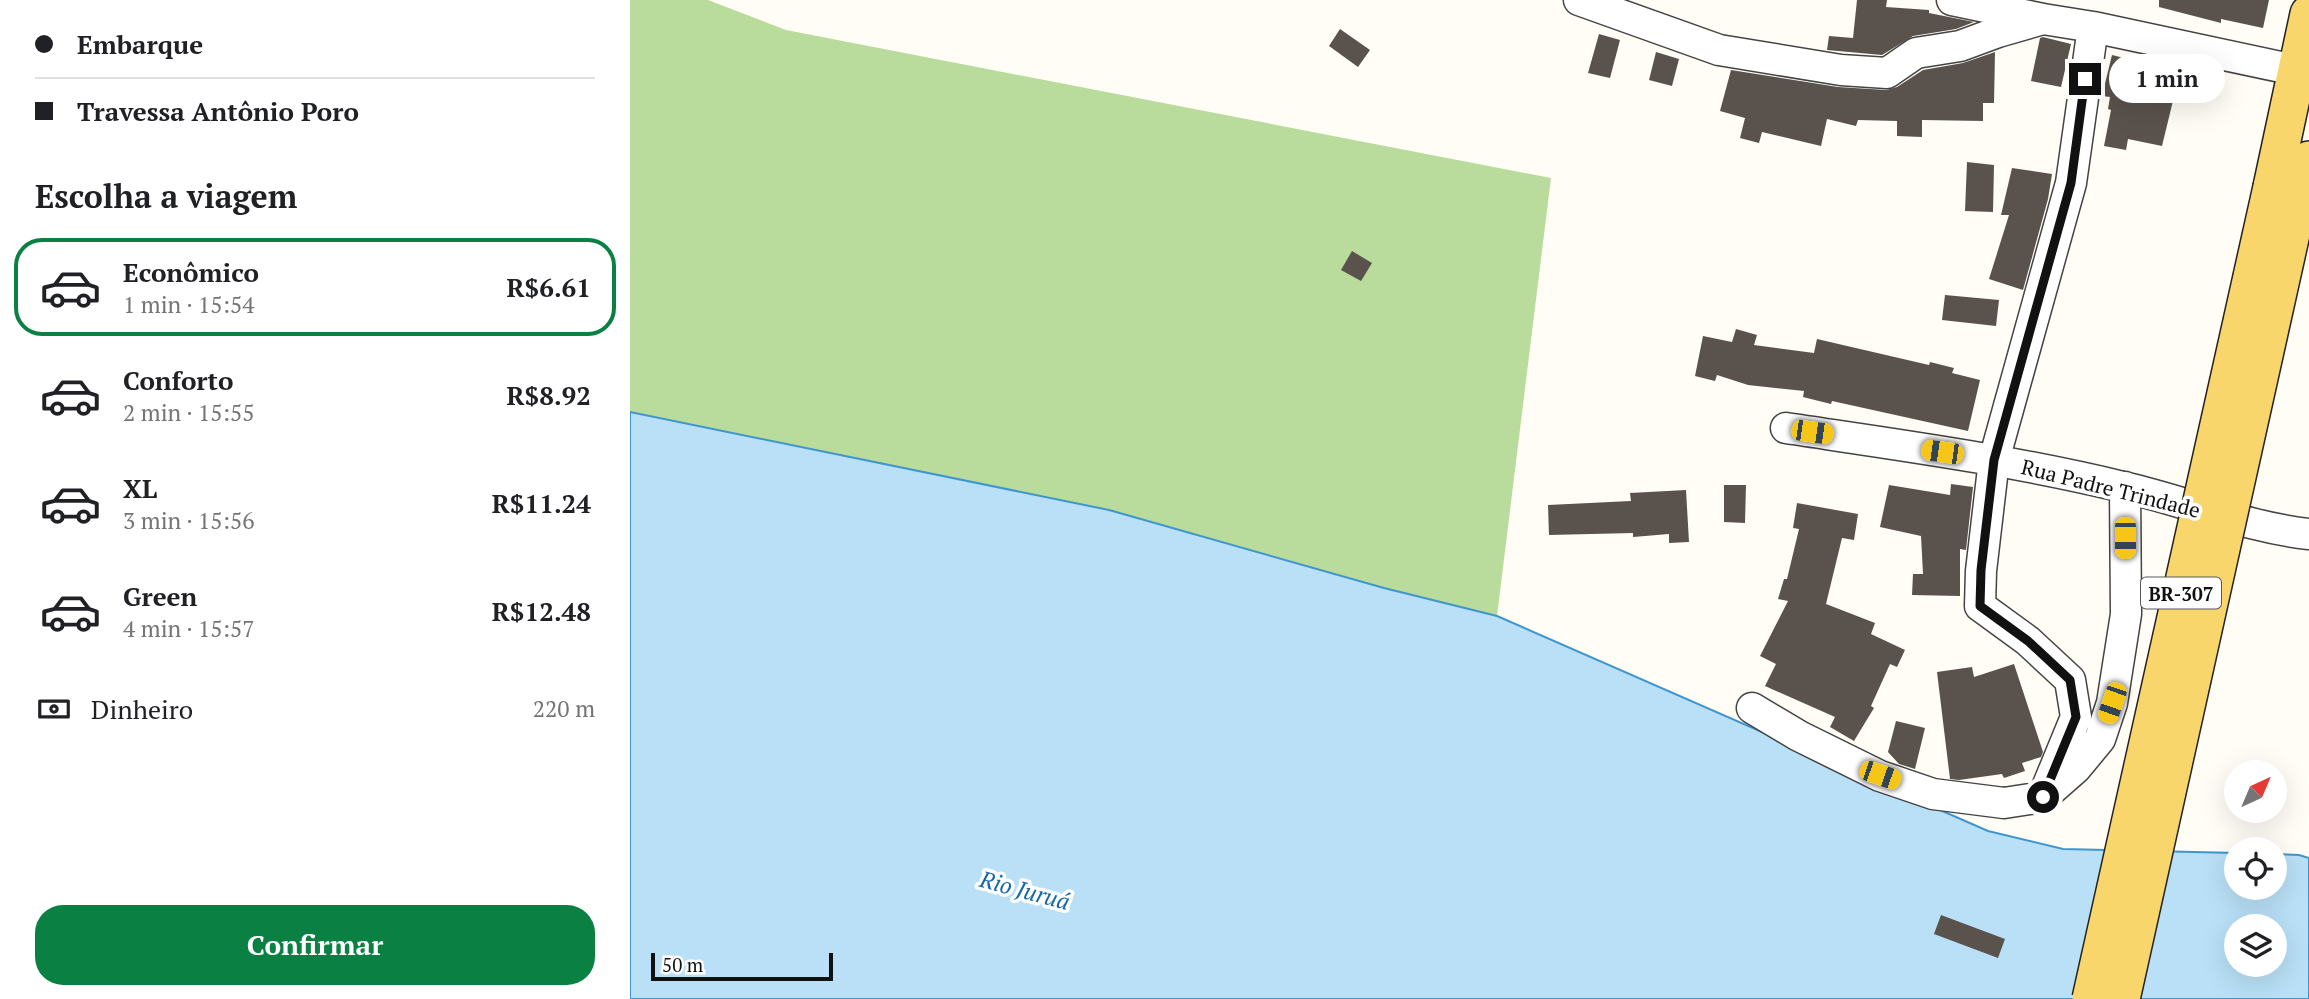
<!DOCTYPE html>
<html lang="pt">
<head>
<meta charset="utf-8">
<style>
	body { margin:0; font-family:"PT Serif",serif; background:#f6f6f6; color:#202124; height:100vh; display:flex; flex-direction:column; font-size:26px; white-space:nowrap }
	* { box-sizing:border-box; margin:0 }
	p { font-size:23px; color:#757577 }
	.icon { flex:none; width:38px; height:38px; fill:none; stroke:currentColor; stroke-width:2; stroke-linecap:round; stroke-linejoin:round }
	.map { position:relative; flex:1; overflow:hidden }
	.panel { display:flex; flex-direction:column; background:#fff; width:630px }
	.panel>* { flex:none }
	.top-card { display:grid; align-content:center; height:154px; padding:0 35px; background:#fff }
	.needle { width:46px; rotate:44deg }
	.tools { position:absolute; left:1594px; top:760px; display:grid; gap:14px }
	.tools a { display:grid; place-items:center; width:63px; height:63px; border-radius:50%; background:#fff; box-shadow:0 7px 28px #0002; font-size:35px }
	.scale { position:absolute; left:21px; bottom:18px; width:182px; box-sizing:border-box; padding-left:7px; border:4px solid #111; border-top:0; font-size:19px; line-height:24px; white-space:nowrap; color:#111; -webkit-text-stroke:5px #fff; paint-order:stroke }
	.end { position:absolute; width:32px; height:32px; margin:-16px; border:9px solid #111; background:#fff; box-shadow:0 0 0 4px #fff }
	.from { border-radius:50% }
	.bubble { position:absolute; height:49px; border-radius:24px; background:#fff; box-shadow:0 7px 28px #0002; font-size:23px; font-weight:800; line-height:49px; text-align:center }
	.car { position:absolute; width:21px; height:42px; margin:-21px -10px; border-radius:9px; box-shadow:0 0 5px 2px #0007; background:linear-gradient(#f5c518 24%,#345 0 40%,#f5c518 0 76%,#345 0 86%,#f5c518 0) }
	.top-card b { display:flex; align-items:center; gap:24px; height:66px; font-size:26px }
	.top-card b+b { border-top:2px solid #e0e0e0 }
	.top-card i { width:18px; height:18px; background:#202124 }
	ul { padding:0; list-style:none }
	li { display:flex; align-items:center; gap:21px; height:98px; margin:0 14px 10px; padding:0 21px; border:4px solid transparent; border-radius:28px }
	li div { flex:1 }
	li b { display:block; font-size:26px }
	li em { font-style:normal; font-weight:800 }
	li.on { border-color:#0b8043 }
	li>.icon { width:63px; height:63px; stroke-width:1.5 }
	h2 { padding:0 35px; font-size:32px; line-height:84px }
	.pay { display:flex; align-items:center; gap:18px; height:77px; padding:0 35px; font-size:26px }
	.pay p { margin-inline-start:auto }
	.primary-button { display:flex; gap:14px; margin-top:auto; padding:14px 35px }
	.primary-button a { flex:1; height:80px; border-radius:28px; background:#0b8043; color:#fff; font-size:28px; font-weight:800; line-height:80px; text-align:center }
	main { display:flex; flex:1; min-height:0 }
	.map>svg:first-child { display:block }
	.forest { fill:#b9dc9c }
	.water { fill:#b9e0f7; stroke:#3f96cf; stroke-width:2; fill-rule:evenodd }
	.building { fill:#5a524d }
	.lines { fill:none; stroke-linecap:round; stroke-linejoin:round }
	.minor-casing { stroke:#444; stroke-width:33 }
	.major-casing { stroke:#222; stroke-width:40 }
	.minor { stroke:#fff; stroke-width:30 }
	.major { stroke:#f9d66b; stroke-width:37 }
	.major-bridge-casing { stroke:#222; stroke-width:40; stroke-linecap:butt }
	.major-bridge { stroke:#f9d66b; stroke-width:37 }
	.route { stroke:#111; stroke-width:9 }
	.labels { text-anchor:middle; dominant-baseline:central; stroke-width:7; stroke-linejoin:round; paint-order:stroke }
	.shield { fill:#fff; stroke:#585858; stroke-width:2 }
	.shield-label { font-size:19px; font-weight:bold; fill:#111 }
	.street-label { font-size:21px; fill:#111; stroke:#fff }
	.water-label { font-size:23px; font-style:italic; fill:#1768a6; stroke:#fff }
</style>
</head>
<body>
<main>
<section class="panel">
<div class="top-card">
<b><i class="from"></i>Embarque</b>
<b><i></i>Travessa Antônio Poro</b>
</div>
<h2>Escolha a viagem</h2>
<ul>
<li class="on"><svg class="icon" aria-label="car" viewBox="0 0 24 24"><path d="M5 17H2v-5l4-1 3-4h7l3 4 3 1v5h-3M9 17h6M6 11h13"/><circle cx="7" cy="17" r="2"/><circle cx="17" cy="17" r="2"/></svg><div><b>Econômico</b><p>1 min · 15:54</p></div><em>R$6.61</em></li>
<li><svg class="icon" aria-label="car" viewBox="0 0 24 24"><path d="M5 17H2v-5l4-1 3-4h7l3 4 3 1v5h-3M9 17h6M6 11h13"/><circle cx="7" cy="17" r="2"/><circle cx="17" cy="17" r="2"/></svg><div><b>Conforto</b><p>2 min · 15:55</p></div><em>R$8.92</em></li>
<li><svg class="icon" aria-label="car" viewBox="0 0 24 24"><path d="M5 17H2v-5l4-1 3-4h7l3 4 3 1v5h-3M9 17h6M6 11h13"/><circle cx="7" cy="17" r="2"/><circle cx="17" cy="17" r="2"/></svg><div><b>XL</b><p>3 min · 15:56</p></div><em>R$11.24</em></li>
<li><svg class="icon" aria-label="car" viewBox="0 0 24 24"><path d="M5 17H2v-5l4-1 3-4h7l3 4 3 1v5h-3M9 17h6M6 11h13"/><circle cx="7" cy="17" r="2"/><circle cx="17" cy="17" r="2"/></svg><div><b>Green</b><p>4 min · 15:57</p></div><em>R$12.48</em></li>
</ul>
<div class="pay"><svg class="icon" aria-label="cash" viewBox="0 0 24 24"><path d="M3 7h18v10H3z"/><circle cx="12" cy="12" r="2"/></svg>Dinheiro<p>220 m</p></div>
<div class="primary-button"><a>Confirmar</a></div>
</section>
<div class="map">
<svg width="1679" height="999" viewBox="0 0 1679 999">
	<rect width="100%" height="100%" fill="#fffdf5"/>
	<path class="forest" d="M0,0H78L156,30L921,178L867,616L754,588L479,510L0,412Z"/>
	<path class="water" d="M0,412L479,510L754,588L867,616L1358,831L1433,849L1606,853V887H1645V854L1669,855L1679,858V999H0ZM1606,926H1645V964H1606Z"/>
	<path class="building" d="M1227,0H1257L1256,7L1299,10V13L1344,22L1326,29L1283,36L1252,55L1197,50L1199,36L1223,38Z
		M1529,0H1639L1633,28L1591,19V23L1529,7Z
		M710,29L740,50L728,67L699,46Z
		M969,34L990,40L980,78L958,73Z
		M1413,37L1441,44L1431,87L1401,81L1410,38Z
		M1026,52L1049,59L1042,86L1019,80Z
		M1365,52L1364,103H1353V121L1292,120V137L1267,136V121L1228,120L1226,126L1197,119L1191,146L1132,132L1129,143L1110,138L1115,118L1090,111L1101,70L1208,87L1256,90L1267,87L1293,70L1333,63Z
		M1482,55L1550,72L1532,146L1498,139L1496,150L1474,146L1481,110L1478,109L1480,97L1472,96Z
		M1337,162L1364,165L1363,212L1335,211Z
		M1382,168L1422,174L1418,199L1393,290L1359,279L1379,215H1371Z
		M722,251L742,263L731,281L711,270Z
		M1315,295L1369,300L1366,326L1312,320Z
		M1106,329L1127,335L1124,345L1184,353L1187,339L1299,365L1300,362L1324,368L1322,373L1350,380L1338,431L1202,401L1201,404L1173,397L1174,391L1118,385L1087,375L1085,381L1065,376L1073,336L1102,342Z
		M1321,484L1343,487L1336,550L1330,549V596L1282,595L1283,574H1293L1291,536L1250,527L1259,485L1320,495Z
		M1094,485H1116L1115,523L1094,522Z
		M1056,490L1059,542L1039,543V534L1003,537V533L919,535L918,505L1001,501L1000,493Z
		M1167,503L1228,514L1224,540L1212,538L1196,604L1245,623L1241,634L1275,650L1267,667L1260,664L1241,706L1244,708L1224,741L1200,727L1205,717L1135,686L1146,664L1130,656L1158,601L1148,599L1154,579H1157L1169,529L1163,528Z
		M1384,664L1413,752L1411,757L1392,763L1395,771L1374,778L1372,774L1329,780L1320,779L1307,672L1342,667L1344,677Z
		M1266,721L1295,728L1285,769L1269,764L1258,752Z
		M1311,915L1375,939L1368,958L1304,934Z"/>
	<g class="lines">
		<defs>
			<path id="minor" d="M949,0L1089,50L1211,70L1257,73L1286,53L1330,46L1368,32L1413,19
				M1322,0L1413,19L1463,27L1679,73
				M1156,428C1269,445 1382,460 1493,487C1556,501 1615,527 1679,534
				M1122,708L1169,736L1250,776L1303,794L1374,803L1413,797L1446,768L1470,739L1482,703L1496,614L1495,487
				M1413,797L1446,717L1440,680L1398,641L1350,606L1351,571L1364,460L1441,183L1463,27"/>
			<path id="major" d="M1642,187L1679,14
				M1670,193L1679,160"/>
		</defs>
		<use href="#minor" class="minor-casing"/>
		<use href="#major" class="major-casing"/>
		<use href="#minor" class="minor"/>
		<use href="#major" class="major"/>
		<defs>
			<path id="major-bridge" d="M1461,999L1642,187
				M1491,999L1670,193"/>
		</defs>
		<use href="#major-bridge" class="major-bridge-casing"/>
		<use href="#major-bridge" class="major-bridge"/>
	</g>
	<g class="lines">
		<path class="route" d="M1413,797L1446,717L1440,680L1398,641L1350,606L1351,570L1364,460L1441,183L1455,79"/>
	</g>
	<g class="labels">
		<rect class="shield" x="1511" y="577.5" width="80" height="31" rx="5"/>
		<g class="shield-label">
			<text x="1551" y="593">BR-307</text>
		</g>
		<g class="street-label">
			<text transform="translate(1481 488) rotate(14)">Rua Padre Trindade</text>
		</g>
		<g class="water-label">
			<text transform="translate(395 890) rotate(15)">Rio Juruá</text>
		</g>
	</g>
</svg>
<div class="tools">
<a><svg class="needle" viewBox="-14 -14 28 28"><path d="M0-13l5 13h-10z" fill="#e53935"/><path d="M0 13l5-13h-10z" fill="#757577"/></svg></a>
<a><svg class="icon" aria-label="locate" viewBox="0 0 24 24"><circle cx="12" cy="12" r="6"/><path d="M12 2v4M12 18v4M2 12h4M18 12h4"/></svg></a>
<a><svg class="icon" aria-label="layers" viewBox="0 0 24 24"><path d="M12 4l9 5-9 5-9-5zM3 14l9 5 9-5"/></svg></a>
</div>
<div class="scale">50 m</div>
<i class="end from" style="left:1413px;top:797px"></i>
<i class="end" style="left:1455px;top:79px"></i>
<div class="bubble" style="left:1479px;top:54px;width:116px">1 min</div>
<i class="car" style="left:1182px;top:432px;rotate:98deg"></i>
<i class="car" style="left:1312px;top:452px;rotate:278deg"></i>
<i class="car" style="left:1495px;top:538px;rotate:180deg"></i>
<i class="car" style="left:1482px;top:703px;rotate:199deg"></i>
<i class="car" style="left:1250px;top:775px;rotate:109deg"></i>
</div>
</main>
</body>
</html>
